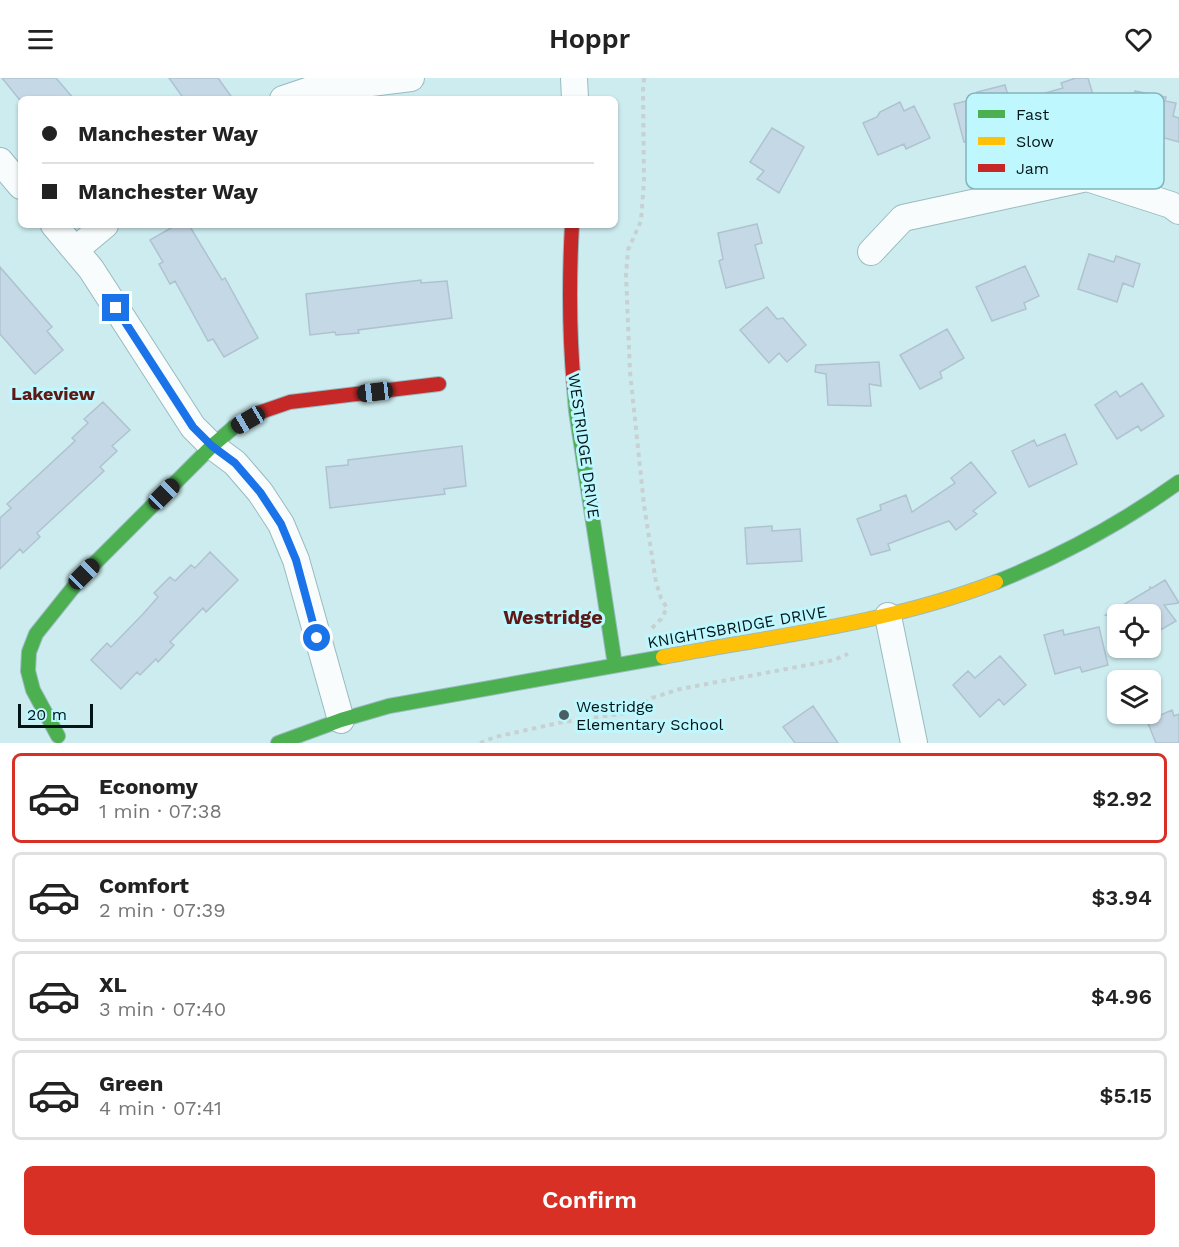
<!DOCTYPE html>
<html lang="en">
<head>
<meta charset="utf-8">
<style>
	body { margin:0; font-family:"Work Sans",sans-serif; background:#f2f2f2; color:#222; height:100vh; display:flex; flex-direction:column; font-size:22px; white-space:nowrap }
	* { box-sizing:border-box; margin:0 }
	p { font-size:20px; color:#767676 }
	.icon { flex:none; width:33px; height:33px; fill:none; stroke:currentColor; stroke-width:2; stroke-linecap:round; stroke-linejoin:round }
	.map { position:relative; height:665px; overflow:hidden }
	.sheet { display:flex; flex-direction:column; background:#fff; flex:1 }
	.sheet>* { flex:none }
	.top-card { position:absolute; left:18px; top:18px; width:600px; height:132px; border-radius:9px; box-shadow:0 2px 4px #0004; display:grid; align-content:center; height:132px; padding:0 24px; background:#fff }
	.controls { position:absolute; left:1107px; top:526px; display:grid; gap:12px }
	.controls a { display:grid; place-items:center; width:54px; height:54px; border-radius:9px; background:#fff; box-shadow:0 2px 4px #0004; font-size:30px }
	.scale { position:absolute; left:18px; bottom:15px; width:75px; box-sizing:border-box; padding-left:6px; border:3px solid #011417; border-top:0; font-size:16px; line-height:21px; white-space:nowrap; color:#011417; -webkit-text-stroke:4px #bef7fe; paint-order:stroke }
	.end { position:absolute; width:27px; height:27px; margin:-14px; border:8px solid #1a73e8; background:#fff; box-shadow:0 0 0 3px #fff }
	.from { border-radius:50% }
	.car { position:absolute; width:18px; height:36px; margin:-18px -9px; border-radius:8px; box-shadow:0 0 4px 2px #0007; background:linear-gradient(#222 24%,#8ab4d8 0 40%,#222 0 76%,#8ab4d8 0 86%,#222 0) }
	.top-card b { display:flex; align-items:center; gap:21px; height:57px; font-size:22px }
	.top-card b+b { border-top:2px solid #e0e0e0 }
	.top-card i { width:15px; height:15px; background:#222 }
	ul { padding:10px 0 0; list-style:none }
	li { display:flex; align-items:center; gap:18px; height:90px; margin:0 12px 9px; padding:0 12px; border:3px solid #e0e0e0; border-radius:9px }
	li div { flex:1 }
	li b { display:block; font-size:22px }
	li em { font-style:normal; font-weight:600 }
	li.current { border-color:#d93025 }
	li>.icon { width:54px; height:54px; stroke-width:1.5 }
	.action { display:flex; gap:12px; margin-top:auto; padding:12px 24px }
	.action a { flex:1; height:69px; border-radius:9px; background:#d93025; color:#fff; font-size:24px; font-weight:600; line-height:69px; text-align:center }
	header { display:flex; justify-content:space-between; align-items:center; height:78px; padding:0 24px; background:#fff; font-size:27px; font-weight:600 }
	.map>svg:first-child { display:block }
	.building { fill:#c5d8e6; stroke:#afc2cf; stroke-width:1.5 }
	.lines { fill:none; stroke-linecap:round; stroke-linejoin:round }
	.street-casing { stroke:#99bbbf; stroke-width:28 }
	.fast-casing { stroke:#99bbbf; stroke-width:16 }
	.slow-casing { stroke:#99bbbf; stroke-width:16 }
	.jam-casing { stroke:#99bbbf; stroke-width:16 }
	.path { stroke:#c8d1d2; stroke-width:4; stroke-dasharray:4.5 4.5; stroke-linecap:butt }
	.street { stroke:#f8fcfd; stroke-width:26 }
	.fast { stroke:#4caf50; stroke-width:14 }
	.slow { stroke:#ffc107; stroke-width:14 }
	.jam { stroke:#c62828; stroke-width:14 }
	.route { stroke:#1a73e8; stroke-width:8 }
	.poi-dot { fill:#486063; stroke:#bef7fe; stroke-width:2 }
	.labels { text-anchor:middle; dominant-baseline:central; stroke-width:6; stroke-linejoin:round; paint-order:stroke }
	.street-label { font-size:16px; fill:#011417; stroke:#bef7fe }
	.poi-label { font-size:16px; fill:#011417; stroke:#bef7fe; text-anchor:start }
	.neighbourhood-label { font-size:18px; font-weight:bold; fill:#5e1917; stroke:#bef7fe }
	.quarter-label { font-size:20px; font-weight:bold; fill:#5e1917; stroke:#bef7fe }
	.key { fill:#bef7fe; stroke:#85b3b9; stroke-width:1.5 }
	.key-label { font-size:16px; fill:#011417 }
</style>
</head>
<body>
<header><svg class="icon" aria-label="menu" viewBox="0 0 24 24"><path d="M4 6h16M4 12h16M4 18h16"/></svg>Hoppr<svg class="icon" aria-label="heart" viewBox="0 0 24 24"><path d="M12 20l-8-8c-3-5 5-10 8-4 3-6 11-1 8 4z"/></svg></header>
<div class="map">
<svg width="1179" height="665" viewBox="0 0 1179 665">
	<rect width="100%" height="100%" fill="#cdecef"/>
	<path class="building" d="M2,0H56L74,21H19Z
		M169,0H218L233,21H184Z
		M1076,0H1088L1098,34L1071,42V49L1048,55L1043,39L986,52L988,59L964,64L954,26L978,20L977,14L1005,7L1010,25L1063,10L1061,5Z
		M1135,13L1166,19L1165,23L1176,25L1173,38L1179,40V64L1157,58L1158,53L1129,46Z
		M900,24L904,33L914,28L930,60L906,71L904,66L878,77L863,45L877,39L880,34Z
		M772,50L804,69L779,115L757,101L764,93L750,84Z
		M757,146L762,165L755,167L764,200L726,210L719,183L723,181L718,155Z
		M176,147H189L222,202L225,200L258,260L224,279L213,261L208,263L175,203L170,206L159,186L163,184L150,162Z
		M1089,176L1114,184L1116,178L1140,186L1133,209L1123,205L1117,224L1078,211Z
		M1025,188L1039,218L1024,225L1026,231L992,243L976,209Z
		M0,189L52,249L47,253L63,272L35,296L0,256Z
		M421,202V205L447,203L452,240L358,252L359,255L336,257L335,254L310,257L306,216Z
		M767,229L777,241L783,240L806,267L787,284L779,275L769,285L740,252Z
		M947,251L964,280L940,294L942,300L920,311L900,277Z
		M879,284L881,308L869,306L871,328L828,327L826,296L815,294L816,287Z
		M1142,305L1164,338L1141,353L1138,348L1117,361L1095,327L1116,313L1120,319Z
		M103,324L130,352L112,368L117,373L100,389L104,393L37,455L40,459L23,475L20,471L0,491V440L11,430L7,426L75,363L72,360L88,345L84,341Z
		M1065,356L1077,386L1029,409L1012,373L1034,362L1037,368Z
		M462,368L466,408L444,411L445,416L330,430L326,389L348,387V382Z
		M971,384L996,415L973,433L977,436L956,452L949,443L888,466L890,472L871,477L857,441L881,432L880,427L906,417L912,434L955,405L951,400Z
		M772,448V453L800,451L802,483L747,486L745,450Z
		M210,474L238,502L206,534L203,530L170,564L174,567L158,584L156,581L140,597L137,594L121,611L91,582L107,565L111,569L143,536L158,519L154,515L170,499L175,503L191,487L195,490Z
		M1165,502L1179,525L1164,527L1176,543L1150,558V537H1106L1150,511V509L1152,510Z
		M1099,549L1108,587L1082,594L1080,589L1055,596L1044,557L1063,552L1064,557Z
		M1000,578L1026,607L1004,627L999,621L980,639L953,607L968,593L975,600Z
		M813,628L838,665H795L783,649Z
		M1172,632L1174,638L1179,636V665H1156L1147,643Z"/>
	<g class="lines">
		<defs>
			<path id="street" d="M574,0L575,21
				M283,21L307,13L411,0
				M0,83L21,108
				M54,147L91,191L193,349L212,368L235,385L260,414L281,446L296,482L341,642
				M75,172L105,147
				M871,174L903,140L1087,100L1171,127L1179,133
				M888,538L914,665"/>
			<path id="fast" d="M574,309L576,333L615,587
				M996,504C1061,478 1122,445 1179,404
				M58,658L33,612L28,593L29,574L36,556L84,496L212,368L234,349L244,344
				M278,665L341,642L389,628L663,579"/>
			<path id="slow" d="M663,579C775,558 890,545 996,504"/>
			<path id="jam" d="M572,147C569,201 569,254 574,309
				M244,344L261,334L290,324L439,306"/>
		</defs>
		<use href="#street" class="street-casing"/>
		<use href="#fast" class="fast-casing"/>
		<use href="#slow" class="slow-casing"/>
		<use href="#jam" class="jam-casing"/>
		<path class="path" d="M644,0L643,13L644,103L641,143L628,172L626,197L630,294L644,427L656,504L661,520L667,530L661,541L652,550
			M480,665L495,659L563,644L634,634L652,620L680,611L834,582L848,576"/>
		<use href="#street" class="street"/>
		<use href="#fast" class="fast"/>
		<use href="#slow" class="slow"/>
		<use href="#jam" class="jam"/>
	</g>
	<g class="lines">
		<path class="route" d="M116,230L193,349L212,368L235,385L260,414L281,446L296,482L317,560"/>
	</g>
	<circle class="poi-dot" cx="564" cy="637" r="6"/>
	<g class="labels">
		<g class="street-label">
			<text transform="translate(584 368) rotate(82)">WESTRIDGE DRIVE</text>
			<text transform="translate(737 549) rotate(-10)">KNIGHTSBRIDGE DRIVE</text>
		</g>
		<g class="poi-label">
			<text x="576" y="628">Westridge<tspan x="576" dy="18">Elementary School</tspan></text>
		</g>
		<g class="neighbourhood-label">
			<text x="53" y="315">Lakeview</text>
		</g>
		<g class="quarter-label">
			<text x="553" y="539">Westridge</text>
		</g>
	</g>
	<rect x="966" y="15" width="198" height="96" rx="9" class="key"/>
	<rect x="978" y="32" width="27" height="8" fill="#4caf50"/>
	<rect x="978" y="59" width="27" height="8" fill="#ffc107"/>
	<rect x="978" y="86" width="27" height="8" fill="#c62828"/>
	<g class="key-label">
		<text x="1016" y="42">Fast</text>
		<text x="1016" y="69">Slow</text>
		<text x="1016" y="96">Jam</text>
	</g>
</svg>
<div class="controls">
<a><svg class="icon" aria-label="locate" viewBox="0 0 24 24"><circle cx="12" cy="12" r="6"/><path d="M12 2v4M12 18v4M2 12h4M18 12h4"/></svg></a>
<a><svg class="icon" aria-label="layers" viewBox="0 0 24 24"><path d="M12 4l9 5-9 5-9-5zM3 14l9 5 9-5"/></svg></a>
</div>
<div class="scale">20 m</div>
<i class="end from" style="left:317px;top:560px"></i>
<i class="end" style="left:116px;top:230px"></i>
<i class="car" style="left:375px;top:314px;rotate:263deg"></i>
<i class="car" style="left:248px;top:342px;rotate:240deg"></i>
<i class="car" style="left:164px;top:416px;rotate:45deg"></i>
<i class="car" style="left:84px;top:496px;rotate:45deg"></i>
<div class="top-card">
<b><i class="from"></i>Manchester Way</b>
<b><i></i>Manchester Way</b>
</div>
</div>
<section class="sheet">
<ul>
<li class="current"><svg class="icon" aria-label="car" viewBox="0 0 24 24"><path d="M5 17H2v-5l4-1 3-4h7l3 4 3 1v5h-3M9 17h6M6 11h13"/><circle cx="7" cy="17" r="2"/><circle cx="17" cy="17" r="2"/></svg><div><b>Economy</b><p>1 min · 07:38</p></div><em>$2.92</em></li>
<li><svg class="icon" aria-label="car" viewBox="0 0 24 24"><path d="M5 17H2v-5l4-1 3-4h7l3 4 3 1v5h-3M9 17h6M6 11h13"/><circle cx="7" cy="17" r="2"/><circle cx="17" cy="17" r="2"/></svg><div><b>Comfort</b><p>2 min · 07:39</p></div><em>$3.94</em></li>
<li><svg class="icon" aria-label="car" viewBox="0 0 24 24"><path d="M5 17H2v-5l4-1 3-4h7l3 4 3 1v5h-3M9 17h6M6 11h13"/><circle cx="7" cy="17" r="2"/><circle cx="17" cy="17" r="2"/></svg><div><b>XL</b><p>3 min · 07:40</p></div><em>$4.96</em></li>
<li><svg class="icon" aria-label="car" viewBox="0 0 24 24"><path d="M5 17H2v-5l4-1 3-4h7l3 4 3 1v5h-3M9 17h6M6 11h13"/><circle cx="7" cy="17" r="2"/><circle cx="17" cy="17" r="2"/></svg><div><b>Green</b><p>4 min · 07:41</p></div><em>$5.15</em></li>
</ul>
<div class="action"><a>Confirm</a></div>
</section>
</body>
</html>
